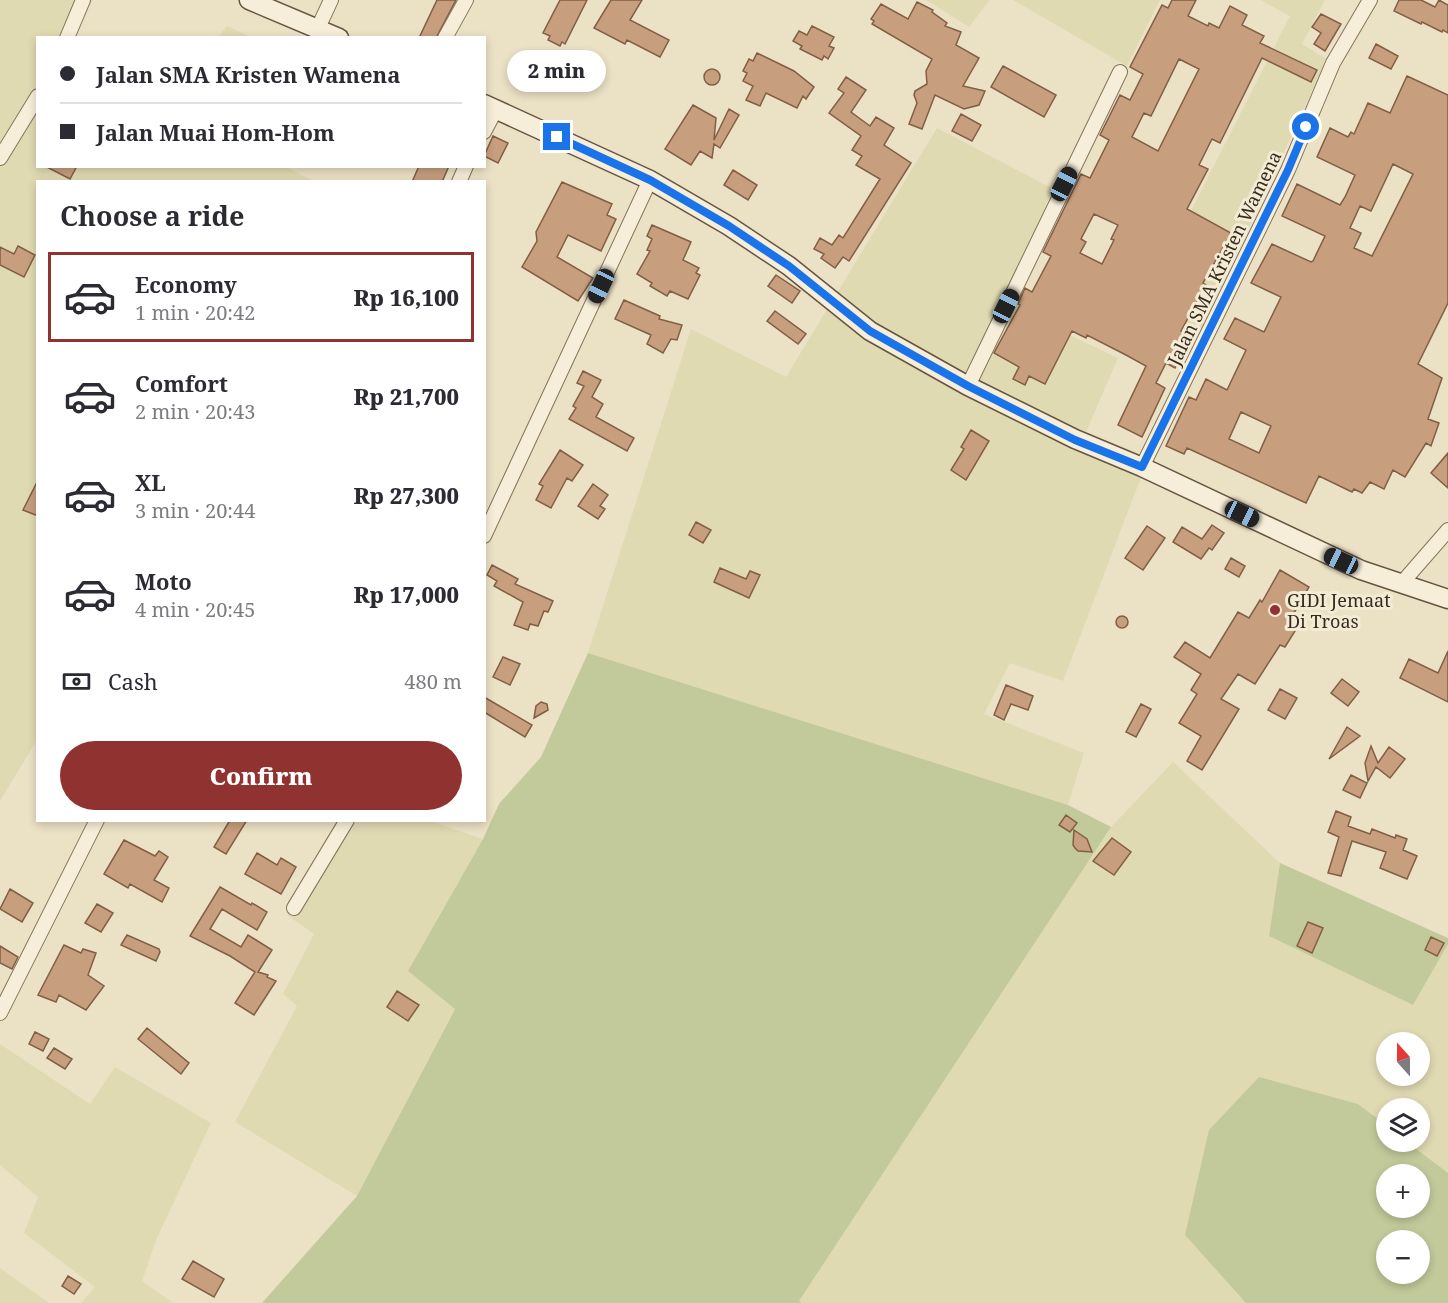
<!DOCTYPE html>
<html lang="en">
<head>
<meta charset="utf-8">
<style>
	body { margin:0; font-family:"Noto Serif",serif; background:#f7f7f7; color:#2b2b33; height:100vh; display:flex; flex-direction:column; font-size:22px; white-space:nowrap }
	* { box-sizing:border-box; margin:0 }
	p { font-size:20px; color:#7c7c81 }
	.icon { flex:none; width:33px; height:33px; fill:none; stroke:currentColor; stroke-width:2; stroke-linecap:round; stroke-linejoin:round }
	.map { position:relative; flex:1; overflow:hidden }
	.drawer { position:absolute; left:36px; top:180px; width:450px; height:642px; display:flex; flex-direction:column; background:#fff; border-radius:0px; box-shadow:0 3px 9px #0003 }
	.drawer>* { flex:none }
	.banner { position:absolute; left:36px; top:36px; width:450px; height:132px; border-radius:0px; box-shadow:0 3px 9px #0003; display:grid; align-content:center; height:132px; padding:0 24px; background:#fff }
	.needle { width:39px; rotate:339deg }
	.buttons { position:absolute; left:1376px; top:1032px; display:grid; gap:12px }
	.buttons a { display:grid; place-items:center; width:54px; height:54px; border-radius:50%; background:#fff; box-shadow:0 3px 9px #0003; font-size:30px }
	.end { position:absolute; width:27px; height:27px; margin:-14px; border:8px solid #1a73e8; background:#fff; box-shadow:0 0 0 3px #fff }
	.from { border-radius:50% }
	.bubble { position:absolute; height:42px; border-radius:21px; background:#fff; box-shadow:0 3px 9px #0003; font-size:20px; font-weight:800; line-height:42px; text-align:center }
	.car { position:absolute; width:18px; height:36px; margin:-18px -9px; border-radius:8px; box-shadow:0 0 4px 2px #0007; background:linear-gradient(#222 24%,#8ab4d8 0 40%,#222 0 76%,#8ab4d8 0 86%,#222 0) }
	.banner b { display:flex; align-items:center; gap:21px; height:57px; font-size:22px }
	.banner b+b { border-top:2px solid #e1e1e2 }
	.banner i { width:15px; height:15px; background:#2b2b33 }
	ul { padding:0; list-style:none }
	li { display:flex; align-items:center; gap:18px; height:90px; margin:0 12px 9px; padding:0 12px; border:3px solid transparent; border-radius:0px }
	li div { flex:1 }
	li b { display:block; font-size:22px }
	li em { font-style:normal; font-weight:800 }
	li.active { border-color:#903330 }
	li>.icon { width:54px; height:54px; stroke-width:1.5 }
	h2 { padding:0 24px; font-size:27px; line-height:72px }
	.pay { display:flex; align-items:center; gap:15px; height:66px; padding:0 24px; font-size:22px }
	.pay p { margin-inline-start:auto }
	.button { display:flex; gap:12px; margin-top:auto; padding:12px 24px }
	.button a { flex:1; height:69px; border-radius:36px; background:#903330; color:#fff; font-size:24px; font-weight:800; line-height:69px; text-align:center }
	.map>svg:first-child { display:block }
	.farmland { fill:#e0dab3; fill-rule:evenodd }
	.green { fill:#c2c99a; fill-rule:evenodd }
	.building { fill:#c79e7e; stroke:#825f44; stroke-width:1.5; fill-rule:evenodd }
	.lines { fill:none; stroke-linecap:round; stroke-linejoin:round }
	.street-casing { stroke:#85735c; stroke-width:16 }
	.secondary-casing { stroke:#675440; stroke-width:21 }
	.street { stroke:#f6eed8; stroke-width:14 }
	.secondary { stroke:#f6eed8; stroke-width:18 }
	.route { stroke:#1a73e8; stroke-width:8 }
	.poi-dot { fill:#903330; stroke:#f3ebd4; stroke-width:2 }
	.labels { text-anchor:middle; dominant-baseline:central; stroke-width:6; stroke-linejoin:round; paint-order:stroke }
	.street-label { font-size:18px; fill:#362b1f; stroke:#f3ebd4 }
	.poi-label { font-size:18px; fill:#362b1f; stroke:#f3ebd4; text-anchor:start }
</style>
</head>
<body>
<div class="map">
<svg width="1448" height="1303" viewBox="0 0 1448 1303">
	<rect width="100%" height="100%" fill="#ebe1c5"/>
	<path class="farmland" d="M0,0H93L75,35L78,37L38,38V166L286,167L314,181L38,182L37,740L0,801Z
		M926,0H990L969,27Z
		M1013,0H1160L1127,66Z
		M1260,0H1325L1302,44L1327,59L1190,354L1133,325L1290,16Z
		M227,26L251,37H218Z
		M937,128L1053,189L1004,304L1118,358L1083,439L1147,462L1063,681L1010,663L984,714L1084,753L1068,805L588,653L691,329L786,377Z
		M1173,762L1280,863L1269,936L1413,1005L1448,944V1173L1407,1142H1419V1108H1386V1125L1358,1104L1185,1235L1246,1303H802L799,1301L1111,827ZM1386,1042H1419V1076H1386Z
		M340,821H430L483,839L408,971L455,1008L357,1196L235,1122L297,1006L283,994L314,934L287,915Z
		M0,1044L90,1104L115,1067L211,1123L156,1240L142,1281L173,1303H81L95,1287L24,1233L38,1197L0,1165Z
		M0,1268L49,1303H0Z"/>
	<path class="green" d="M588,653L1068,805L1111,827L799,1301L802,1303H262L357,1196L455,1009L408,971L483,839L499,804L541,757Z
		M1280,863L1448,938V944L1413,1005L1269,936Z
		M1259,1077L1358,1104L1386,1125V1142H1407L1448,1173V1303H1246L1185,1235L1209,1130ZM1386,1174H1419V1208H1386ZM1386,1240H1419V1274H1386Z"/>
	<path class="building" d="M437,0H456L436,38H419Z
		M560,0H587L565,44L562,42L560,46L548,40L550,36L543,33Z
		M611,0H642L630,20L669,40L660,57L627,40L625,44L594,28Z
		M1172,0H1196L1188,16L1208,26L1209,23L1219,28L1230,6L1247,15L1242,25L1264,36L1260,43L1317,70L1311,82L1262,58L1220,143L1212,139L1199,165L1208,169L1187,209L1240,238L1233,250L1224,246L1203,283L1206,285L1181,331L1187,335L1178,353L1182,355L1175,368L1166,363L1156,383L1165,388L1142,437L1118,425L1146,366L1126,355L1087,335L1086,338L1072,331L1045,384L1029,376L1025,385L1013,379L1019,367L994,353L1020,305L1018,304L1025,288L1032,292L1051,256L1043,252L1081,174L1090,178L1109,140L1100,135L1120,95L1130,100L1143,74L1130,67L1162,5L1168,8ZM1179,59L1199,69L1158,151L1132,137L1144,113L1151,116ZM1094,214L1118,225L1111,239L1114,240L1102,264L1080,253L1086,242L1081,239Z
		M1399,0H1421L1435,7L1439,0L1448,5V33L1443,30L1442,32L1422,22L1421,24L1394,11Z
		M917,2L933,10L932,12L947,23L945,26L961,32L956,45L979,58L963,86L985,91L979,105L964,109L935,95L922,129L909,124L917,103L914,95L915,91L927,84L926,71L932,59L872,24L874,21L871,19L881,4L908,19Z
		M1321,14L1341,24L1325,51L1314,44L1321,33L1312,27Z
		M812,26L834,37L829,46L834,48L828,59L824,56L822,60L800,49L802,46L793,41L799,31L807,35Z
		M1376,44L1398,56L1391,69L1369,58Z
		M757,53L794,71L814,87L806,99L803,96L797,108L766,93L760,106L746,100L753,86L743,81L747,73L743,71L749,59L753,61Z
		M1003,66L1056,95L1044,117L991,87Z
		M704 77a8 8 0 1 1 16 0a8 8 0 1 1-16 0Z
		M1407,76L1448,95V303L1418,364L1442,378L1428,419L1439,423L1431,446L1426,443L1405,477L1393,470L1384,489L1370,482L1362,493L1354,489L1352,492L1319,476L1306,503L1187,448L1184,454L1166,446L1189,397L1196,400L1206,379L1227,390L1246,350L1224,339L1235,318L1264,332L1281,297L1251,283L1272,244L1311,262L1313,261L1325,236L1282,216L1297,184L1340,205L1345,197L1355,175L1317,157L1330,128L1348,137L1351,132L1354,134L1368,103L1390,113ZM1393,164L1413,174L1372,256L1354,248L1361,233L1350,228L1360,206L1371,211ZM1241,412L1271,426L1259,453L1229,439Z
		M846,77L866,90L851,112L870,126L876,117L894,128L884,145L911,163L849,261L843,257L835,268L821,258L824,254L814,249L820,238L832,245L839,235L843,238L880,179L856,165L862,156L852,150L861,136L829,113L844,93L838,89Z
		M693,105L716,118L714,140L729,109L739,115L720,148L714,144L712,158L700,151L691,165L665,149Z
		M961,114L981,125L972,141L952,131Z
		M493,136L508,143L498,163L484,156Z
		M45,166H77L70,179Z
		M419,166H449L442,182H412Z
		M733,170L757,185L748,200L724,185Z
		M562,182L612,204L607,215L616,219L601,251L568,235L557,257L593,278L578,301L522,267L537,241L536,232Z
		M652,225L691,242L683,260L699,268L696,273L700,275L688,299L670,291L667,296L650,286L652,283L637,274L650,251L647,250L652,239L647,236Z
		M18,246L35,255L24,277L0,265V247L14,254Z
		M776,275L800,291L792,303L768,286Z
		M624,300L660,316L659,319L682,325L677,340L671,339L663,353L647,344L651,335L615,319Z
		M775,311L806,334L798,344L767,321Z
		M583,371L601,380L592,397L603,404L596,417L634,438L627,451L569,419L576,408L573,406L584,386L577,383Z
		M971,430L989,441L966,480L951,470L964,449L961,447Z
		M560,450L583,465L572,481L567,478L551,508L536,500L543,486L539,484Z
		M1448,453V488L1431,473Z
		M38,480V516L23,510Z
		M593,484L608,495L600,506L605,509L598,519L578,506Z
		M696,522L711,530L703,543L689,535Z
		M1212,525L1224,533L1212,550L1209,548L1201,559L1173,542L1182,527L1202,539Z
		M1147,526L1165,538L1143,570L1125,558Z
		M1231,558L1245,566L1239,577L1225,569Z
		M492,565L518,579L515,584L553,601L548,612L544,611L538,626L530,624L528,630L514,625L523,602L494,586L497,581L487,575Z
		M720,568L746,579L750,571L760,575L749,598L714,582Z
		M1280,570L1309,587L1291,618L1294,620L1290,628L1295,631L1285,647L1280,645L1255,684L1238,674L1221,699L1239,709L1202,770L1187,761L1201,736L1179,723L1197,694L1191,690L1201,674L1174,657L1185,642L1210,658L1238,612L1249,618L1260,600L1262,602Z
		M1116 622a6 6 0 1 1 12 0a6 6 0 1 1-12 0Z
		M1448,651V702L1400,678L1409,659L1438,673Z
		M503,657L520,664L510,685L493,677Z
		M1342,679L1359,692L1348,706L1331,693Z
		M1006,685L1033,696L1028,710L1011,704L1004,720L994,715Z
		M1280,689L1297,698L1285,719L1268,710Z
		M484,697L532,725L525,737L484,712Z
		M541,702L547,704L548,710L534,718L536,706Z
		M1141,704L1151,709L1136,737L1126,732Z
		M1347,727L1360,736L1329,759Z
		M1371,746L1378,763L1389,747L1405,759L1390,778L1376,767L1368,781L1365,763Z
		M1351,775L1367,783L1360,798L1343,790Z
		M1336,811L1351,817L1348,826L1370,834L1372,829L1395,838L1396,835L1407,839L1403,850L1417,856L1407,879L1380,868L1386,852L1352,841L1341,876L1328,873L1339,837L1328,832Z
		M1066,815L1077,823L1070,832L1059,825Z
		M230,820H247L226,854L214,847Z
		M1074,830L1087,839L1092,852L1078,851L1075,848L1073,845Z
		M1112,838L1131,852L1114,875L1093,861Z
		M124,840L155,856L159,851L168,857L154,880L169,888L162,902L130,884L128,888L104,874Z
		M257,853L277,865L281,858L296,867L281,894L245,874Z
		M220,887L251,905L252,903L267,912L257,930L222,909L210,929L241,947L248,935L272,950L258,972L268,975L267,977L276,981L254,1015L235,1003L255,972L230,956L190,936Z
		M10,889L33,903L22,922L0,909Z
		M97,904L113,913L101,932L85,923Z
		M1308,922L1323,928L1312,953L1297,946Z
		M127,935L159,949L160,952L156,961L121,945Z
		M1431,937L1444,943L1437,956L1425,950Z
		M64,945L81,953L83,949L96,953L88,975L104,986L86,1010L59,995L56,1002L38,995Z
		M0,946L18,957L12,969L0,963Z
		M397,991L419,1005L408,1021L387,1007Z
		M147,1028L189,1063L181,1074L138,1039Z
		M35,1032L49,1039L43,1051L29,1044Z
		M54,1048L72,1059L65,1069L47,1058Z
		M193,1261L224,1279L214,1297L182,1279Z
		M68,1276L81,1284L74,1294L62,1286Z"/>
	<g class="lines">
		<defs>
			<path id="street" d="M318,28L331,0
				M67,38L83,0
				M445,38L466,0
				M484,132L496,109
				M0,158L38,96
				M459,182L466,166
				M968,386L1120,72
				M1142,467L1288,170L1333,63L1370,0
				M484,536L650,180
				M1401,584L1448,530
				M294,908L347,820
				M0,1013L97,820"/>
			<path id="secondary" d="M249,0L339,38
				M484,104L650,180L729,226L789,266L870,331L968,386L1075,439L1142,467L1361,570L1448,599"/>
		</defs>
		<use href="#street" class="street-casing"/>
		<use href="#secondary" class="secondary-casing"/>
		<use href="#street" class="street"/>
		<use href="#secondary" class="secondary"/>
	</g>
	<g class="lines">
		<path class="route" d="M557,137L650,180L729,226L789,266L870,331L968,386L1075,440L1142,467L1288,170L1306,127"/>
	</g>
	<circle class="poi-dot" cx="1275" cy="610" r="6"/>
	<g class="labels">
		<g class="street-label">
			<text transform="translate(1224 258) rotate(-64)">Jalan SMA Kristen Wamena</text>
		</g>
		<g class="poi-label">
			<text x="1287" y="600">GIDI Jemaat<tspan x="1287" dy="21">Di Troas</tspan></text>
		</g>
	</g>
</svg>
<div class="buttons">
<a><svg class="needle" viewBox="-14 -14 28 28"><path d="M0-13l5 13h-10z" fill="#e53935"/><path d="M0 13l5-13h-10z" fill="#7c7c81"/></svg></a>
<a><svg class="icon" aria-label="layers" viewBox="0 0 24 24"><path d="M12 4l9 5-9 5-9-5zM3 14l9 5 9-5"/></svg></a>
<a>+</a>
<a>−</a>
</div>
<i class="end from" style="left:1306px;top:127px"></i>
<i class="end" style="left:557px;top:137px"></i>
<div class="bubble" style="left:507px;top:50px;width:99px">2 min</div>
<i class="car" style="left:1064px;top:184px;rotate:27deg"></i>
<i class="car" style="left:601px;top:286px;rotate:205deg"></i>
<i class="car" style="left:1006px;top:306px;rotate:26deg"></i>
<i class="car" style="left:1242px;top:514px;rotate:115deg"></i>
<i class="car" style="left:1341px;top:561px;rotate:295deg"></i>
<div class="banner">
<b><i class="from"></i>Jalan SMA Kristen Wamena</b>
<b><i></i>Jalan Muai Hom-Hom</b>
</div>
<section class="drawer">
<h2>Choose a ride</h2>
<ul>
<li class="active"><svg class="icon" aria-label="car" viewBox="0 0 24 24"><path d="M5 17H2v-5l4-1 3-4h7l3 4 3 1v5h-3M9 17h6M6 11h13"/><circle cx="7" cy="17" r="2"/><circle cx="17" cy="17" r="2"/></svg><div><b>Economy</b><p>1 min · 20:42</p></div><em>Rp 16,100</em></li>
<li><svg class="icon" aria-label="car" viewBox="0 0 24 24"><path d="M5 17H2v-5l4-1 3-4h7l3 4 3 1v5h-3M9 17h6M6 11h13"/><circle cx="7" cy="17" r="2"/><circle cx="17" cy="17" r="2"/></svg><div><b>Comfort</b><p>2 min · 20:43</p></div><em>Rp 21,700</em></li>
<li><svg class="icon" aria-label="car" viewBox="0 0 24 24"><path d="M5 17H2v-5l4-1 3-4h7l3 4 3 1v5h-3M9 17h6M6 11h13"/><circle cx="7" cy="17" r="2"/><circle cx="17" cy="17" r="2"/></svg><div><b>XL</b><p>3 min · 20:44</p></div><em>Rp 27,300</em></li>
<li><svg class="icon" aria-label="car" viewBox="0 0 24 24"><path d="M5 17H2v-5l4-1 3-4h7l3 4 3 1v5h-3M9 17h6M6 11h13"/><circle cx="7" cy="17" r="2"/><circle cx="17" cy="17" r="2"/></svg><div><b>Moto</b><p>4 min · 20:45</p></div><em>Rp 17,000</em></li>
</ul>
<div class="pay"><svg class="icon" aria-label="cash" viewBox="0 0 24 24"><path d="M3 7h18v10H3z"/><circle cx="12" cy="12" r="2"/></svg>Cash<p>480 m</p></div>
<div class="button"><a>Confirm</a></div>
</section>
</div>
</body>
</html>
